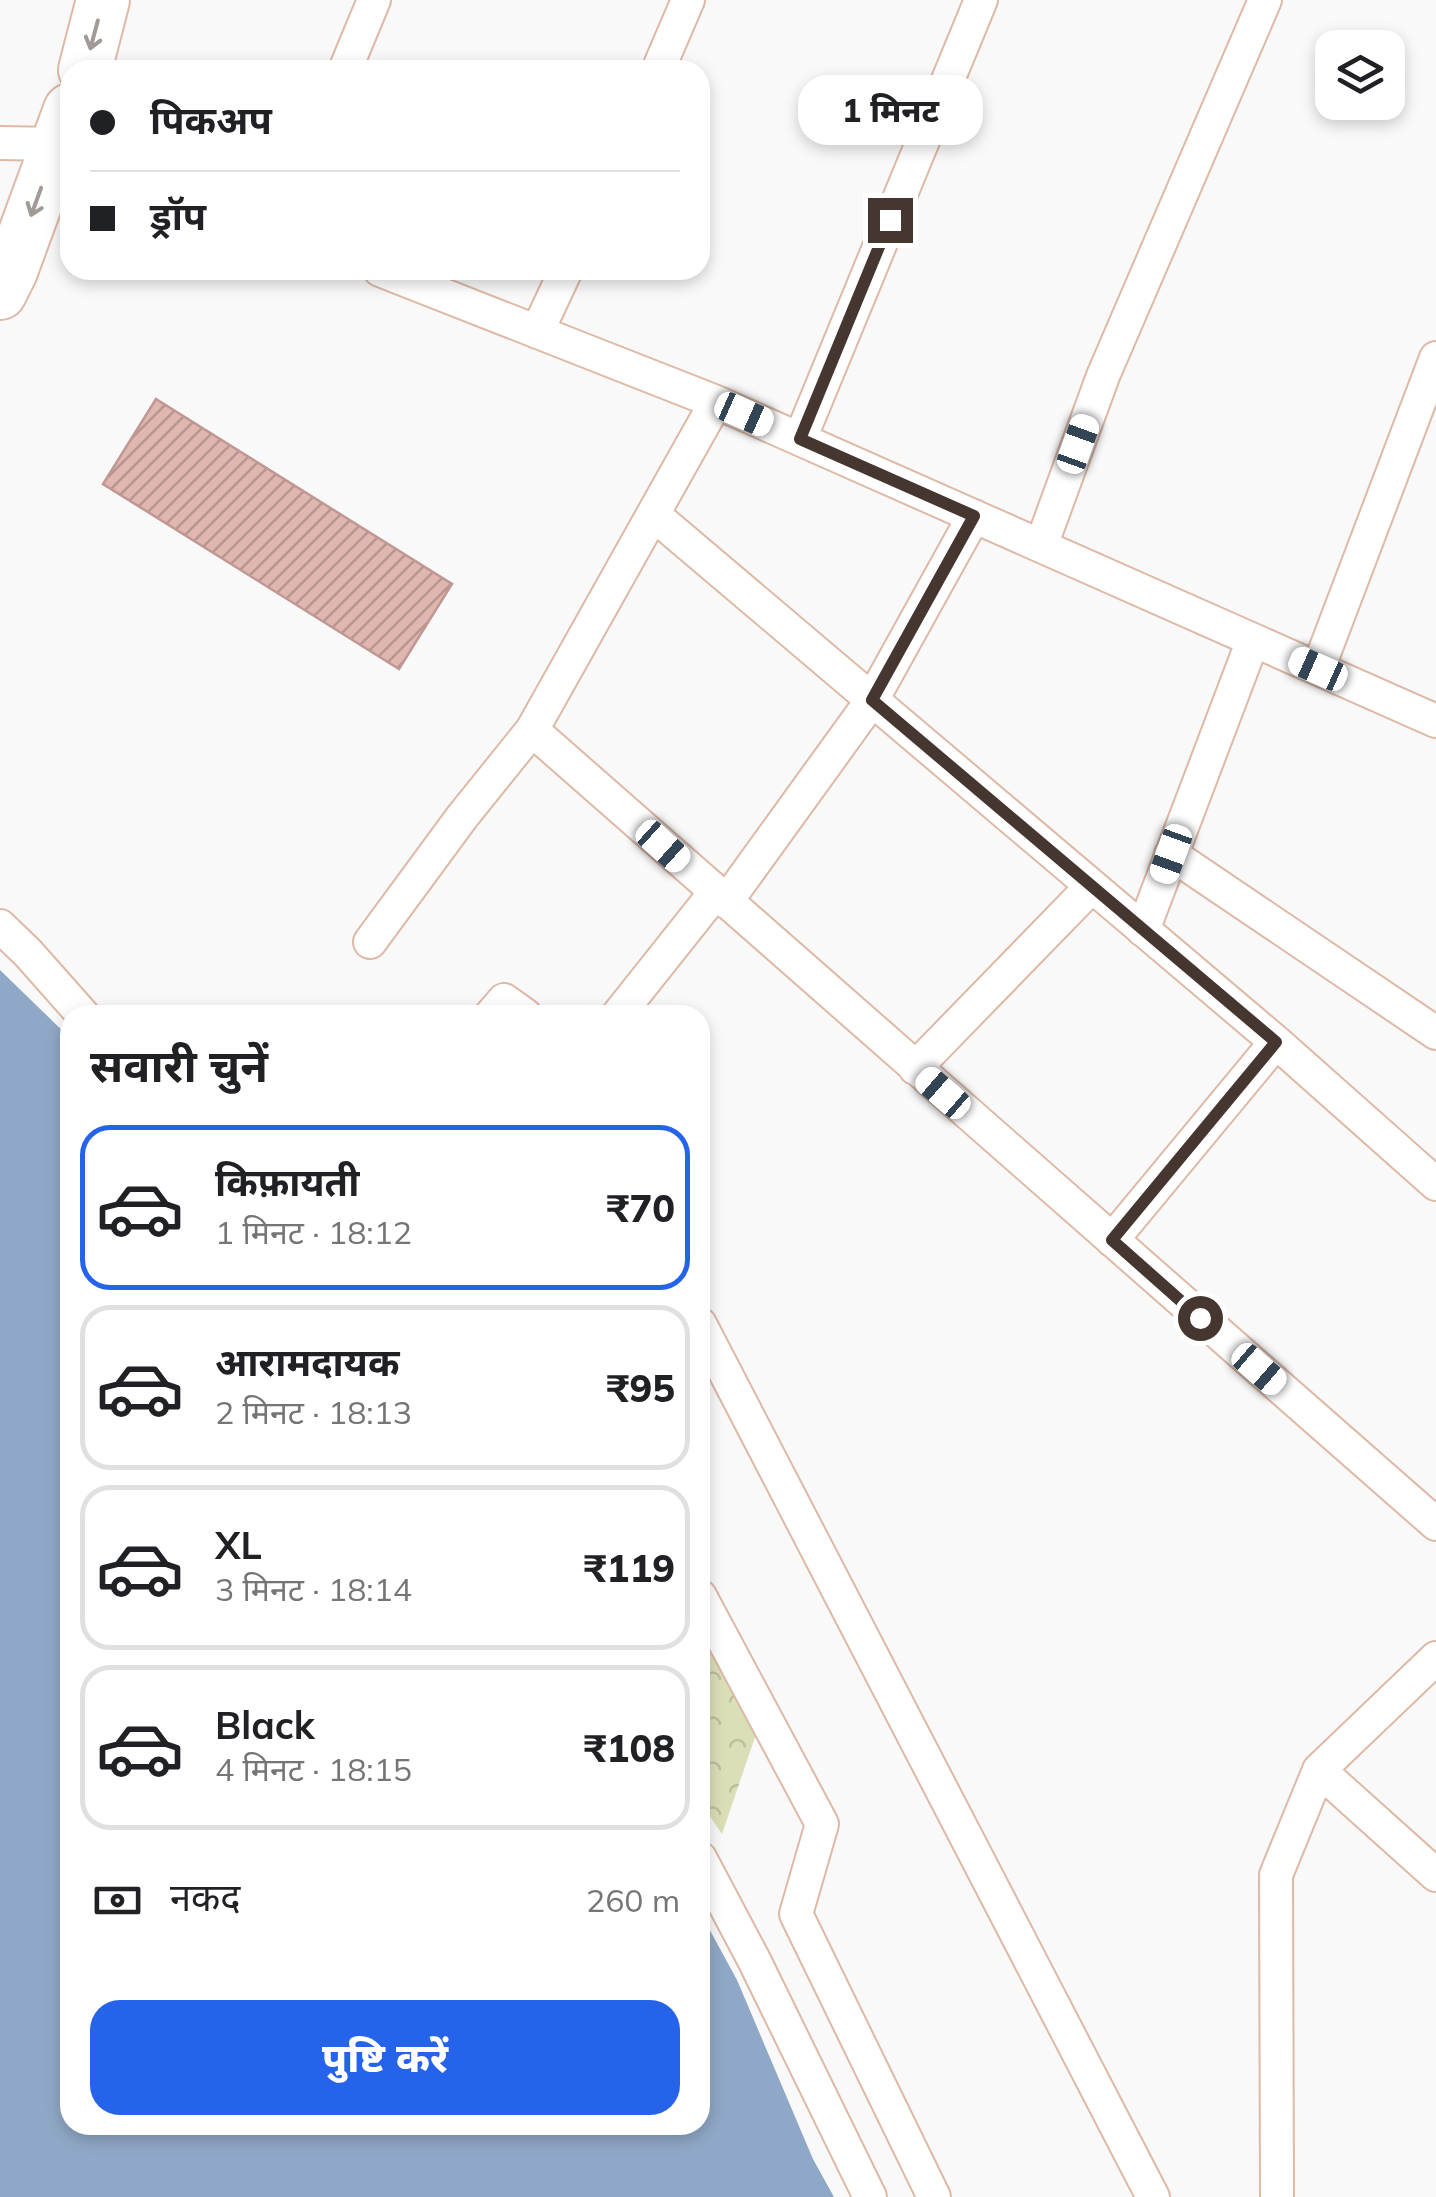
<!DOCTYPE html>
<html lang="hi">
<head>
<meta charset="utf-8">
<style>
	body { margin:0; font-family:Mulish,"Noto Sans Devanagari",sans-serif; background:#f6f6f6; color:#202124; height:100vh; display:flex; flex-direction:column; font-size:38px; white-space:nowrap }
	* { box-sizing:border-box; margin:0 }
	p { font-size:32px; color:#757577 }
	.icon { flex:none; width:55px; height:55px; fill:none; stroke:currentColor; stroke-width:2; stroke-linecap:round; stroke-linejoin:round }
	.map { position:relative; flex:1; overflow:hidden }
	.details { position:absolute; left:60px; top:1005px; width:650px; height:1130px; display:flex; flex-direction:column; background:#fff; border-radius:30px; box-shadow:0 5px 15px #0003 }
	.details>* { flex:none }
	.hud { position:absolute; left:60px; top:60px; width:650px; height:220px; border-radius:30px; box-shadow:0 5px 15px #0003; display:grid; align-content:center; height:220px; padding:0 30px; background:#fff }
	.buttons { position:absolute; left:1315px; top:30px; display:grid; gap:20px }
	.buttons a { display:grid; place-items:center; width:90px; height:90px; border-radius:20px; background:#fff; box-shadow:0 5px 15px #0003; font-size:50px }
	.end { position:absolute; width:45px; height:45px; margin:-22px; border:12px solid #45362f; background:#fff; box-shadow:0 0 0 5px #fff }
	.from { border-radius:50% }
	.bubble { position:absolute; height:70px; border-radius:30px; background:#fff; box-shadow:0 5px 15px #0003; font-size:32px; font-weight:800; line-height:70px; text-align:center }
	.car { position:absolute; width:30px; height:60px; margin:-30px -15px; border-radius:12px; box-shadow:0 0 8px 2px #0007; background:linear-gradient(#fff 24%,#345 0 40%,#fff 0 76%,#345 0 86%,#fff 0) }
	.hud b { display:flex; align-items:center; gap:35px; height:95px; font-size:38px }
	.hud b+b { border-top:2px solid #e0e0e0 }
	.hud i { width:25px; height:25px; background:#202124 }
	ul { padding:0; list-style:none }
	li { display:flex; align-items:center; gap:30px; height:165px; margin:0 20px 15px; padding:0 10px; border:5px solid #e0e0e0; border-radius:30px }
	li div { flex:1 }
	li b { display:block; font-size:38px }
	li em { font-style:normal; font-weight:800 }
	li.selected { border-color:#2563eb }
	li>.icon { width:90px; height:90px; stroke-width:1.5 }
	h2 { padding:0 30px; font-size:45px; line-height:120px }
	.pay { display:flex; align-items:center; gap:25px; height:110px; padding:0 30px; font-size:38px }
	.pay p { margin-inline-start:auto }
	.cta { display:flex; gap:20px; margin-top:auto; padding:20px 30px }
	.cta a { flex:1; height:115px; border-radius:30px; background:#2563eb; color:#fff; font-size:40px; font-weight:800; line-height:115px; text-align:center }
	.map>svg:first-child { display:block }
	.park { fill:url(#park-crowns) }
	.water { fill:#90a8c7 }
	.building { fill:url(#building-hatch); stroke:#c09792; stroke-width:2.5 }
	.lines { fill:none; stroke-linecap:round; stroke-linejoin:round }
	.street-casing { stroke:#ddb9a6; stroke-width:36 }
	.primary-casing { stroke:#ddb9a6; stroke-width:56 }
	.street { stroke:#fff; stroke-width:32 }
	.primary { stroke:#fff; stroke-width:52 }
	.oneway { stroke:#a29a97 }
	.route { stroke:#45362f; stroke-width:12 }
</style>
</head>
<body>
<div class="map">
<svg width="1436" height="2197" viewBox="0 0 1436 2197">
	<defs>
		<pattern id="park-crowns" width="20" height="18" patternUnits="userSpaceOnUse" patternTransform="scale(2.5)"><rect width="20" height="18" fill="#dbdfb8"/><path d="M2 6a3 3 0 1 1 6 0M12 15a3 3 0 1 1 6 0" fill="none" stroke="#bdc09e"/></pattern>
		<pattern id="building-hatch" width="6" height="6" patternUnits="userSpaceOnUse" patternTransform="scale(2.5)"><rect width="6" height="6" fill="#e0b6b1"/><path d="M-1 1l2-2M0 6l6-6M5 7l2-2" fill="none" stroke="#b79590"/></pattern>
	</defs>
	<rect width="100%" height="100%" fill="#f9f9f9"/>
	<path class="park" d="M700,1608L766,1705L722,1834L700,1802Z"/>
	<path class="water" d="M0,970L70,1038V2125H700V1912L737,1980L813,2159L834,2197H0Z"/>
	<path class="building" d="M156,399L452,584L399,669L103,484Z"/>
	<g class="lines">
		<defs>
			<path id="street" d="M345,70L374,0
				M658,70L688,0
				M0,143L58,144L70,149
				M380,270L716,402L1436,721
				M537,332L566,270
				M800,439L981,0
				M654,515L1276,1042L1436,1184
				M1041,546L1103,376L1265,0
				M1318,669L1436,358
				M532,730L1436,1524
				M1171,854L1436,1033
				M726,902L872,700L974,516
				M0,926L28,953L83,1015
				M1143,930L1253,640
				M370,942L462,817L532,730L716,402
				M491,1015L504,1000L525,1015
				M618,1015L715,893
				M915,1068L1092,886
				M1112,1240L1276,1042
				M700,1324L1153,2197
				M700,1596L822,1824L796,1914L934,2197
				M1436,1658L1319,1770L1436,1875
				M700,1858L754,1960L870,2197
				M1277,2197L1276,1875L1319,1770"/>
			<path id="primary" d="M85,70L103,0
				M0,293L11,271L70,110"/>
		</defs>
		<use href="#street" class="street-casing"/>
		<use href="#primary" class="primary-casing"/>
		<use href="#street" class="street"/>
		<use href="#primary" class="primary"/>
	</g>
	<defs><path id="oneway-shaft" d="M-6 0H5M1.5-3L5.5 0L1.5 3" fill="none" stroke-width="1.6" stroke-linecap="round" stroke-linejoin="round" transform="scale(2.5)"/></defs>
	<g class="oneway">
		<use href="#oneway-shaft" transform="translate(94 35) rotate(105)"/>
		<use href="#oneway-shaft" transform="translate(36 202) rotate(110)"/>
	</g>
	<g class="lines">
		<path class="route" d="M890,220L800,439L974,516L872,700L1276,1042L1112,1240L1200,1318"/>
	</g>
</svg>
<div class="buttons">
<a><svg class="icon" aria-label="layers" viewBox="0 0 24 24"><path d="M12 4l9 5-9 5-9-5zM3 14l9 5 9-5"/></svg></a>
</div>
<i class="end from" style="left:1200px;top:1318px"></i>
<i class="end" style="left:890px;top:220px"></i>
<div class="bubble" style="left:798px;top:75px;width:185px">1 मिनट</div>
<i class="car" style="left:744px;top:414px;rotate:114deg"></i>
<i class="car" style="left:1078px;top:444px;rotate:20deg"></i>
<i class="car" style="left:1318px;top:669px;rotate:294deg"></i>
<i class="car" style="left:663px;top:846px;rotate:132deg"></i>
<i class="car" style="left:1171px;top:854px;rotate:200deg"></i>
<i class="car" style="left:943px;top:1093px;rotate:311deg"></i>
<i class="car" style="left:1259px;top:1369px;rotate:131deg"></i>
<div class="hud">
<b><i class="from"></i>पिकअप</b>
<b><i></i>ड्रॉप</b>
</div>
<section class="details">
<h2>सवारी चुनें</h2>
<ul>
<li class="selected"><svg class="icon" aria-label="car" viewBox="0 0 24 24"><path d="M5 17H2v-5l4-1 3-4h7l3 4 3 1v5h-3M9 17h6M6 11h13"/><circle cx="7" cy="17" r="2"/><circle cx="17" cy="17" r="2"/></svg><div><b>किफ़ायती</b><p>1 मिनट · 18:12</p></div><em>₹70</em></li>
<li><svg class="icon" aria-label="car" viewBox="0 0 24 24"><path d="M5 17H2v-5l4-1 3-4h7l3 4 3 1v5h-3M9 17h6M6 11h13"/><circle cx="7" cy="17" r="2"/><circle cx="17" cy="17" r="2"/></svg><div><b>आरामदायक</b><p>2 मिनट · 18:13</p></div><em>₹95</em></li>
<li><svg class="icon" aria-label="car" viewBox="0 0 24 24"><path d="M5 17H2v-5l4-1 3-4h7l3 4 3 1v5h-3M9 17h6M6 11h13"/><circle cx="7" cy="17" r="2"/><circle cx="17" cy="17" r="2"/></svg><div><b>XL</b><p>3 मिनट · 18:14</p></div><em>₹119</em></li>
<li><svg class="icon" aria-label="car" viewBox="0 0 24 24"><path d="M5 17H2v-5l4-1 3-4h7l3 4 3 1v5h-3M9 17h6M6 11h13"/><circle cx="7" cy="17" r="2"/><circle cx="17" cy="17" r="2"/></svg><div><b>Black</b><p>4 मिनट · 18:15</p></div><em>₹108</em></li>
</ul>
<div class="pay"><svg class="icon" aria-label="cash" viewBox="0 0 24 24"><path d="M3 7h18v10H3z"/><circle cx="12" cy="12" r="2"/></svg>नकद<p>260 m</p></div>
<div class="cta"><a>पुष्टि करें</a></div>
</section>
</div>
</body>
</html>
